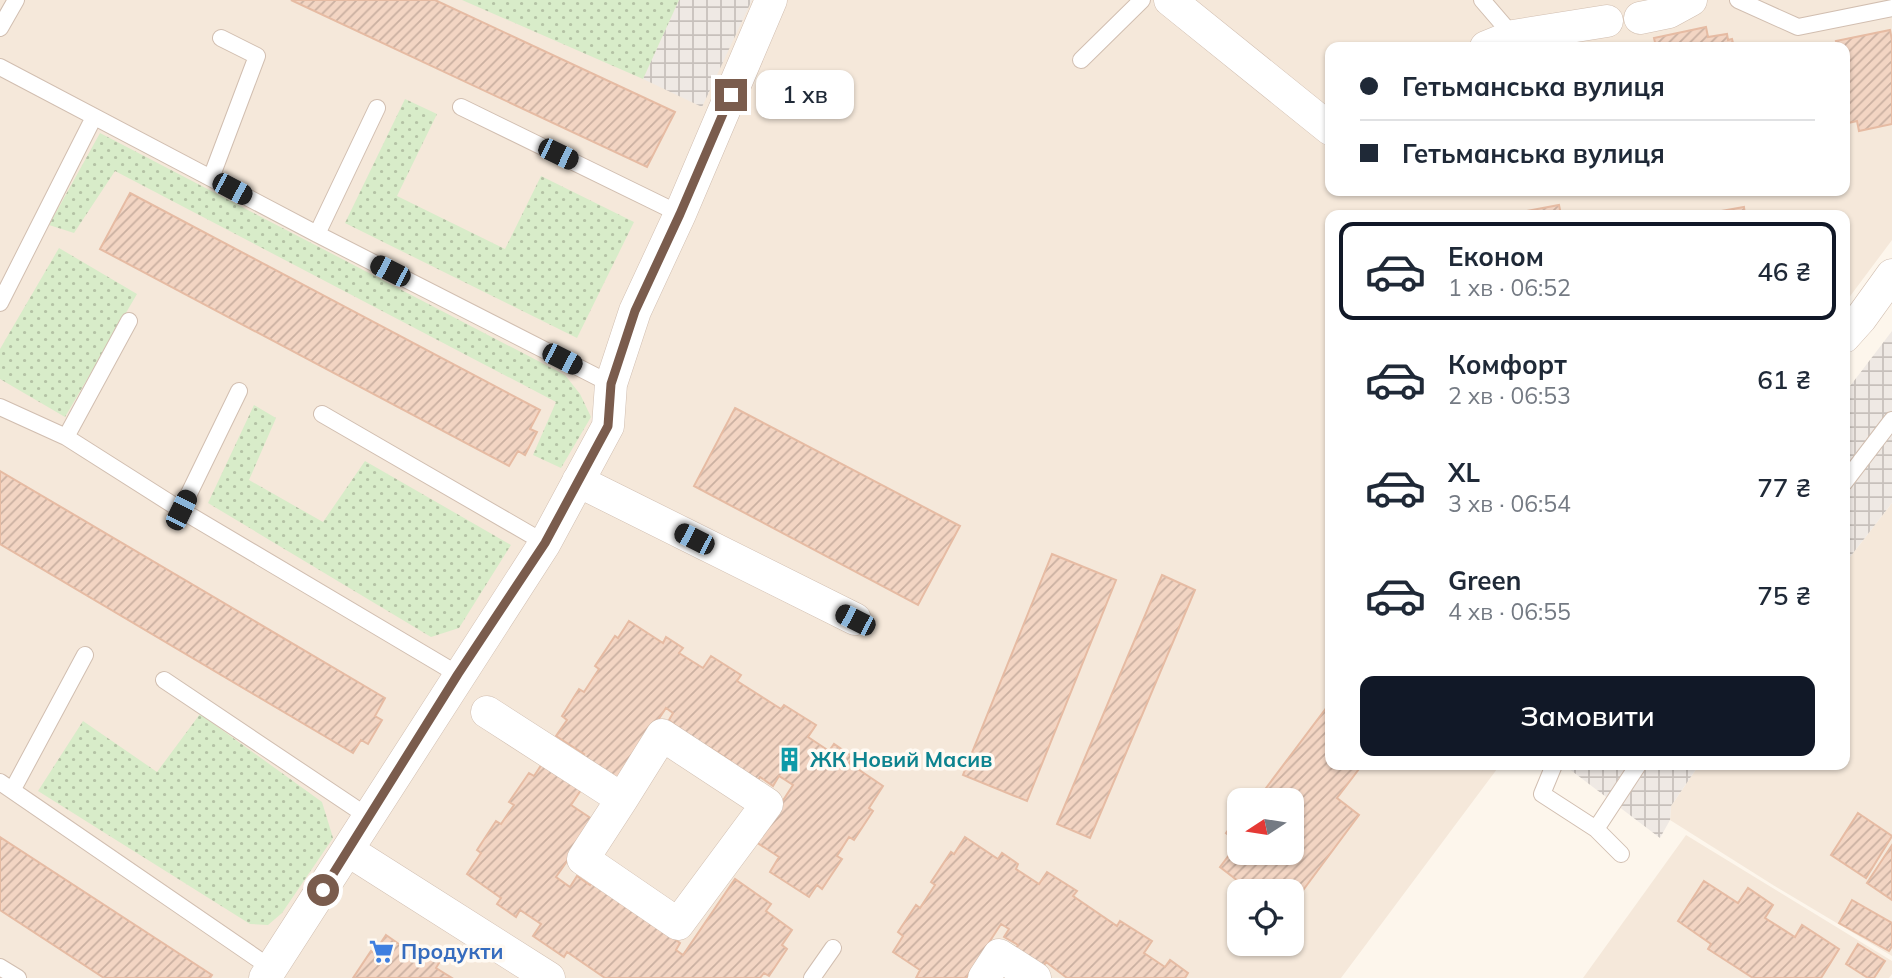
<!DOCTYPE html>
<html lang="uk">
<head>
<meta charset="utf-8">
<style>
	body { margin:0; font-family:Mulish,sans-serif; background:#f2f2f3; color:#1f2937; height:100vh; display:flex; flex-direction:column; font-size:26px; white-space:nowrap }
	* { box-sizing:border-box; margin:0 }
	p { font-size:23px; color:#747a83 }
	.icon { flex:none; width:38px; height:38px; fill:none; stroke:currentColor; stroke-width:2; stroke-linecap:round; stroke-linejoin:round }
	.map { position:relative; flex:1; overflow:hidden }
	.panel { position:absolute; left:1325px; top:210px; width:525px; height:560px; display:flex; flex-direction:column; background:#fff; border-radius:14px; box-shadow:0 2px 5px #0004 }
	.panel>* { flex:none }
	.hud { position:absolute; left:1325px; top:42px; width:525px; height:154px; border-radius:14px; box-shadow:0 2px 5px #0004; display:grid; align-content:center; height:154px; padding:0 35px; background:#fff }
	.needle { width:46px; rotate:258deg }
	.tools { position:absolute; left:1227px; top:788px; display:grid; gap:14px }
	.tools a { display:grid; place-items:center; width:77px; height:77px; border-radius:14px; background:#fff; box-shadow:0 2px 5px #0004; font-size:35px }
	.end { position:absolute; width:32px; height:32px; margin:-16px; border:9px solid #7a5c4d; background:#fff; box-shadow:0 0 0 4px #fff }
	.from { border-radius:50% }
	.bubble { position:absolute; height:49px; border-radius:14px; background:#fff; box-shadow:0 2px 5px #0004; font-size:23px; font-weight:600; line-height:49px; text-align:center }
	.car { position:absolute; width:21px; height:42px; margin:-21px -10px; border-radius:9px; box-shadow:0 0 5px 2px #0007; background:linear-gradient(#222 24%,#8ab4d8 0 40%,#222 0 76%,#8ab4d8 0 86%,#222 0) }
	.hud b { display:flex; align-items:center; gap:24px; height:66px; font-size:26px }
	.hud b+b { border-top:2px solid #e0e1e3 }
	.hud i { width:18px; height:18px; background:#1f2937 }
	ul { padding:12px 0 0; list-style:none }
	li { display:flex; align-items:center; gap:21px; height:98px; margin:0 14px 10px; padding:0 21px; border:4px solid transparent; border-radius:14px }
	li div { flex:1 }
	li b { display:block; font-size:26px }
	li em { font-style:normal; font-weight:600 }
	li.selected { border-color:#111827 }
	li>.icon { width:63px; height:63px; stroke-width:1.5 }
	.action { display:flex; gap:14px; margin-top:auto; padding:14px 35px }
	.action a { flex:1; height:80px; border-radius:14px; background:#111827; color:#fff; font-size:28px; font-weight:600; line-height:80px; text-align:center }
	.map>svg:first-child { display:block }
	.residential { fill:#f5e8da; fill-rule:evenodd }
	.industrial { fill:url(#industrial-grid) }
	.grass { fill:url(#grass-dots) }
	.building { fill:url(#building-hatch); stroke:#e6bba3; stroke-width:2 }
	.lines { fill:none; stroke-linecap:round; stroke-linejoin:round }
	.lane-casing { stroke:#d1beb0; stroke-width:18 }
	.street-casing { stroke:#d1beb0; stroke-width:33 }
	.lane { stroke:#fff; stroke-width:16 }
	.street { stroke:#fff; stroke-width:32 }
	.route { stroke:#7a5c4d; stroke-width:9 }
	.labels { text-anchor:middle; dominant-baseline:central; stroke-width:7; stroke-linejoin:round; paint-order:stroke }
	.culture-label { font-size:21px; font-weight:bold; fill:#0d838f; stroke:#fffaf3; text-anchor:start }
	.shop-label { font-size:21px; font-weight:bold; fill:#366cbe; stroke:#fffaf3; text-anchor:start }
</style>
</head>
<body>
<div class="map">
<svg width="1892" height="978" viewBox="0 0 1892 978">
	<defs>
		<pattern id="industrial-grid" width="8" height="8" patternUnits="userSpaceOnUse" patternTransform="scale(1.75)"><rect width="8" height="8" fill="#efe9e4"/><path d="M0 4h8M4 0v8" fill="none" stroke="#c7c0bb"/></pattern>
		<pattern id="grass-dots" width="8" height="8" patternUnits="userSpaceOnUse" patternTransform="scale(1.75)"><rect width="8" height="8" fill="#d8ecc9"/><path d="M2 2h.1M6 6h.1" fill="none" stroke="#b4c2a5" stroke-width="1.8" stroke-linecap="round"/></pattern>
		<pattern id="building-hatch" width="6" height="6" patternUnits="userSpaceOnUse" patternTransform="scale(1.75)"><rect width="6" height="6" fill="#f3d5c3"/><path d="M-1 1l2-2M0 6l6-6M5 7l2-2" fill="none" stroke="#cab0a1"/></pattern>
	</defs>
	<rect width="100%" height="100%" fill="#fdf6ec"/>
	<path class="residential" d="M0,0H1892V240L1845,303L1844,215H1330V765H1500L1341,978H0ZM1330,47H1844V191H1330ZM1239,800H1292V852H1239ZM1239,891H1292V943H1239Z
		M1892,503V956L1773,885L1670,820L1671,806L1699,765H1844L1845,554L1850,557Z
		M1686,835L1892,961V974L1889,978H1583Z"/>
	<path class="industrial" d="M679,0H752L702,107L643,79Z
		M1892,331V503L1850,557L1844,554V394Z
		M1564,765H1699L1671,806L1670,820L1660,838Z"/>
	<path class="grass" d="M462,0H679L643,79Z
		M405,99L437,114L397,196L505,249L541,176L634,222L577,338L345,223Z
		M100,133L565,375L580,394L591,417L561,468L533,455L556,402L115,171L74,233L49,225Z
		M59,248L137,294L65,417L0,379V349Z
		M254,405L276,418L249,480L323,522L365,461L511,545L459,628L431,637L208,503Z
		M200,714L322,802L333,838L282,913L268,925L250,924L38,791L83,721L157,772Z"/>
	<path class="building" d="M291,0H435L675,112L647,167Z
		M1706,27L1708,37L1727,34L1728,40L1732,39L1734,47H1656L1654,38Z
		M1890,30L1892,40V124L1859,131L1857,121L1844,124V47H1838L1836,41Z
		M130,193L540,410L530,429L537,432L525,455L518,451L509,466L100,249Z
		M1559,205L1561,215H1505Z
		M1744,207L1745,215H1699Z
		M735,408L960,526L918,605L694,486Z
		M0,471L385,698L375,716L382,720L368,744L361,740L353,753L0,544Z
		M1052,554L1116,580L1027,801L963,775Z
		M1162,575L1195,590L1090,838L1057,824Z
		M629,621L663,643L666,637L683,648L679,653L703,668L711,656L741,675L737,681L781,709L784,705L816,725L808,737L829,751L834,744L853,757L849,763L883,786L869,808L873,811L854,840L849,837L837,856L842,859L822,889L817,885L809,897L770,872L779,857L756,842L793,785L779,776L773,786L760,777L756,783L729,765L731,761L709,747L706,751L669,720L673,713L666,708L615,785L579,761L584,754L556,736L567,720L562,716L579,689L584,692L599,669L595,666L615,636L618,638Z
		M1330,703V765H1362L1337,798L1359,815L1292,905V891H1251L1220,867L1238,843L1226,833L1239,815V852H1292V800H1257Z
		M542,764L581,790L571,805L595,821L556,877L570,887L577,876L590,885L594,879L680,943L676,950L683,955L735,879L771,904L766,911L792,930L782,945L787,949L769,976L764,973L760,978H605L567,952L564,957L533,936L541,924L520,910L516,917L497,904L501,898L467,874L481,853L477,850L496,821L501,824L514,805L509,802L529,773L534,776Z
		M1858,813L1892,836L1866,878L1831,855Z
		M0,837L212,975L210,978H104L0,910Z
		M965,837L998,859L1002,853L1018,864L1016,869L1039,884L1047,872L1077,891L1073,896L1117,926L1120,921L1152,941L1144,953L1165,967L1170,960L1188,973L1185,978H1067L1046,962L1043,967L1015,949L1018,945L1004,937L1009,929L1001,924L966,978H916L920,970L893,952L903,936L898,932L916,905L920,908L935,885L931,882L951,852L954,854Z
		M1892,845V900L1867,883Z
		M1704,881L1738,903L1748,888L1773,905L1765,918L1795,937L1802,925L1839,949L1821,978H1753L1708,949L1711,944L1678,921Z
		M1852,900L1892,923V946L1889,951L1839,923Z
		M386,935L419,958L423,952L439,963L436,968L452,978H353L371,951L374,953Z
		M1858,944L1885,961L1874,978H1868L1846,964Z"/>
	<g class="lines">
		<defs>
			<path id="lane" d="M1482,0L1513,36
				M1738,0L1798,27L1892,8
				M0,28L16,0
				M1081,60L1142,0
				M0,67L317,234L611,384
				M461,107L680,214
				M211,178L257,56L221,38
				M317,234L377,108
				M0,303L94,117
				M0,407L66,437L181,510L459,675
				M322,414L545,543
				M66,437L129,321
				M1844,483L1892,420
				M181,510L239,391
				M164,680L370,818
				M1554,765L1542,794L1596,829L1621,854
				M0,782L271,968
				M13,789L85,655
				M1596,829L1638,765
				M0,967L18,978
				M812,978L833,948"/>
			<path id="street" d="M1170,0L1330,129
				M1640,18L1669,12L1691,0
				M1486,47L1513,36L1607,21
				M1844,337L1861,318L1892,275
				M578,481L855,619
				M487,712L622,799L583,859L678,924L767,804L662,735L622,799
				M349,851L549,978
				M265,978L545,543L608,426L611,384L635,311L680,214L771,0
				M984,978L999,955L1035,978"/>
		</defs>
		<use href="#lane" class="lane-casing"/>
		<use href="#street" class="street-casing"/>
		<use href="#lane" class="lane"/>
		<use href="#street" class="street"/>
	</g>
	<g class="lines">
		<path class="route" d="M323,890L458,674L545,543L608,426L611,384L635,311L680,214L731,95"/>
	</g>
	<defs>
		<symbol id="building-bare" viewBox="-9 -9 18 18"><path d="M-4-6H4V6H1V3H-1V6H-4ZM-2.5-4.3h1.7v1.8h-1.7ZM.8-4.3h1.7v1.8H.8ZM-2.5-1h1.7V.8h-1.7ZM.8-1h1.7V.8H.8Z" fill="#0f9aa8" stroke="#fffaf3" stroke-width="2.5" paint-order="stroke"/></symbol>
		<symbol id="supermarket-bare" viewBox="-9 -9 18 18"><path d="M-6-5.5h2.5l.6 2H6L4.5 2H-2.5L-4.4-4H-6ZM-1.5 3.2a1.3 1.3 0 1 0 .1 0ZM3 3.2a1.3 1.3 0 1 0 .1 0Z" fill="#3f7fe0" stroke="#fffaf3" stroke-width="2.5" paint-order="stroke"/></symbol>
	</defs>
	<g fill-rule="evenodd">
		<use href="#building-bare" x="772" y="742" width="35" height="35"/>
		<use href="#supermarket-bare" x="364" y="934" width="35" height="35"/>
	</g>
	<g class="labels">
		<g class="culture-label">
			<text x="810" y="759">ЖК Новий Масив</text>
		</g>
		<g class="shop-label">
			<text x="401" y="951">Продукти</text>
		</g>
	</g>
</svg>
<div class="tools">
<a><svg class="needle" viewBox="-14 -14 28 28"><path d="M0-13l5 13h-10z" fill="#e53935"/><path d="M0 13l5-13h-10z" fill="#747a83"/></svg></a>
<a><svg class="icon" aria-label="locate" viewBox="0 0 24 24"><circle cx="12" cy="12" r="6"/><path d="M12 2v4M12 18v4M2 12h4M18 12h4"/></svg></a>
</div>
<i class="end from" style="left:323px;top:890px"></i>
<i class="end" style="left:731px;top:95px"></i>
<div class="bubble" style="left:756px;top:70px;width:98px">1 хв</div>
<i class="car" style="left:558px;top:154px;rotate:116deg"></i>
<i class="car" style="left:232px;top:189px;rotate:118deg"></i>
<i class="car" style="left:390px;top:271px;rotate:297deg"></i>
<i class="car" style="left:562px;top:359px;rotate:117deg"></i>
<i class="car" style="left:181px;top:510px;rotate:26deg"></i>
<i class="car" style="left:694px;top:539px;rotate:297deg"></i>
<i class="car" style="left:855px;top:620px;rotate:297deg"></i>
<div class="hud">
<b><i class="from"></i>Гетьманська вулиця</b>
<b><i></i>Гетьманська вулиця</b>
</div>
<section class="panel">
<ul>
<li class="selected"><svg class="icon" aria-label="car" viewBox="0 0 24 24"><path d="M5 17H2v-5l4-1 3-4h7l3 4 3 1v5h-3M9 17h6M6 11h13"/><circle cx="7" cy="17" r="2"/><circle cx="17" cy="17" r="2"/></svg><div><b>Економ</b><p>1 хв · 06:52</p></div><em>46 ₴</em></li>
<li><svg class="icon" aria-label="car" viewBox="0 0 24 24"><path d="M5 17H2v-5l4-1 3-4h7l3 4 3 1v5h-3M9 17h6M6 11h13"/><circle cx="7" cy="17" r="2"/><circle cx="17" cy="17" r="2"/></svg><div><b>Комфорт</b><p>2 хв · 06:53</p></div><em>61 ₴</em></li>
<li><svg class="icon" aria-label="car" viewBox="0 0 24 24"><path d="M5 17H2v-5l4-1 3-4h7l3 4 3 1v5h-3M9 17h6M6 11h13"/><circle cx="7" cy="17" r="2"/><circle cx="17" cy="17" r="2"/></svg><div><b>XL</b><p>3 хв · 06:54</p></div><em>77 ₴</em></li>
<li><svg class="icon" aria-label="car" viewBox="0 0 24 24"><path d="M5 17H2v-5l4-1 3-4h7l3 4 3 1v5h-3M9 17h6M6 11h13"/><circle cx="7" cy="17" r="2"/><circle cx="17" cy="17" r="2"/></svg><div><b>Green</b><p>4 хв · 06:55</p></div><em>75 ₴</em></li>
</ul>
<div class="action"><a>Замовити</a></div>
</section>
</div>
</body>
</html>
